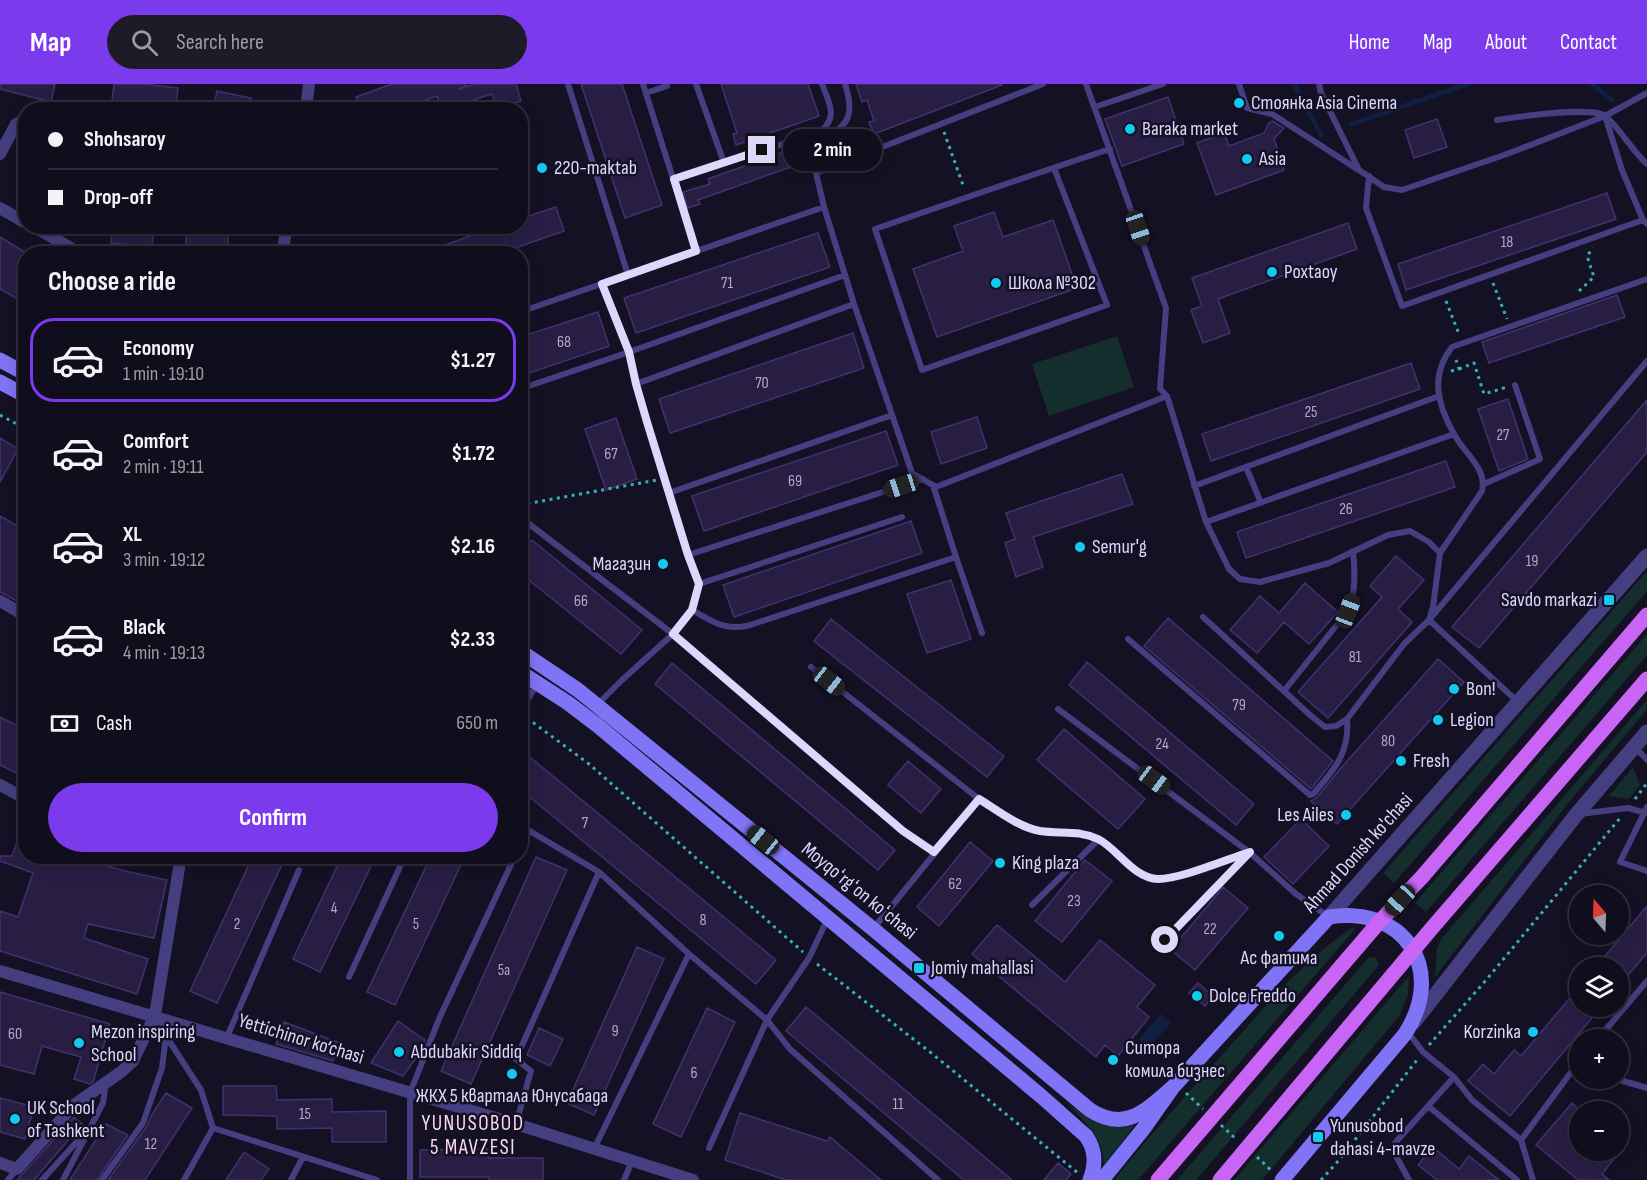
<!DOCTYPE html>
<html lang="en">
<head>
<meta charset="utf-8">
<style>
	body { margin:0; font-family:"Sofia Sans Condensed",sans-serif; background:#1e1b29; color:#f1f3f6; height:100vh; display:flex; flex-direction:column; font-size:22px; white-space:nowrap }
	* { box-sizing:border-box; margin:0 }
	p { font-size:20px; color:#9c9ca3 }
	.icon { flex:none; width:33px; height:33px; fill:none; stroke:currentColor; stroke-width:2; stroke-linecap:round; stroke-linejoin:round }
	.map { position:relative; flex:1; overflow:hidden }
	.details { position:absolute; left:18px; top:162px; width:510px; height:618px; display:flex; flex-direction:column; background:#100d1c; border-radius:24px; box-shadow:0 3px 15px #0003,0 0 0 2px #302d3b }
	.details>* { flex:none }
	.guide { position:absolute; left:18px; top:18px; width:510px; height:132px; border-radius:24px; box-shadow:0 3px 15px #0003,0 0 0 2px #302d3b; display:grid; align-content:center; height:132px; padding:0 30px; background:#100d1c }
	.needle { width:39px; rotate:341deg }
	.tools { position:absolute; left:1569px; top:801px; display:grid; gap:12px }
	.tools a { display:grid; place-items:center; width:60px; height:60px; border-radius:50%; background:#100d1c; box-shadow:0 3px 15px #0003,0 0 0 2px #302d3b; font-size:30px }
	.end { position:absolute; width:27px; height:27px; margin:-14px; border:8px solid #ddd7fc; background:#111; box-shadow:0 0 0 3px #111 }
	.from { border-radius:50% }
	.bubble { position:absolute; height:42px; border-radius:21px; background:#100d1c; box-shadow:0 3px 15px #0003,0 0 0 2px #302d3b; font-size:20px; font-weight:700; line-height:42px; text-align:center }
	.car { position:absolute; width:18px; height:36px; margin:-18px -9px; border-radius:8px; box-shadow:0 0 4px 2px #0007; background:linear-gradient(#222 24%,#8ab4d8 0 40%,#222 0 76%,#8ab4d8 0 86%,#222 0) }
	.guide b { display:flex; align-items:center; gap:21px; height:57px; font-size:22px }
	.guide b+b { border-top:2px solid #302d3b }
	.guide i { width:15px; height:15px; background:#f1f3f6 }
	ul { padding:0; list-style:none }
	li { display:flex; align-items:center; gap:18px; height:84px; margin:0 12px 9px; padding:0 18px; border:3px solid transparent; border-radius:24px }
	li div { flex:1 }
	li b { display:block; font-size:22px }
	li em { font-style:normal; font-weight:700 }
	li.current { border-color:#7c3aed }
	li>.icon { width:54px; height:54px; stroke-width:1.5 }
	h2 { padding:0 30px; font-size:27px; line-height:72px }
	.pay { display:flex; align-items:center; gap:15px; height:66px; padding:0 30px; font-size:22px }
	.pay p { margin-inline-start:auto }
	.primary-button { display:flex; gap:12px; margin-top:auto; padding:12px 30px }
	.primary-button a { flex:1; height:69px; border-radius:36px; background:#7c3aed; color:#fff; font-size:24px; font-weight:700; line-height:69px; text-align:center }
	header { display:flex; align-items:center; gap:36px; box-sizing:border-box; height:84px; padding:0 30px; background:#7c3aed; color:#fff }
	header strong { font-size:28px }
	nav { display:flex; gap:33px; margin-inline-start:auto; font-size:21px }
	.search { width:420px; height:54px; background:#1e1b29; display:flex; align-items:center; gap:15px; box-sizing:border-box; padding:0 21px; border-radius:33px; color:#9c9ca3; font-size:22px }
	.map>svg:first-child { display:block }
	.green { fill:#142e2e }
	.water { fill:#102045 }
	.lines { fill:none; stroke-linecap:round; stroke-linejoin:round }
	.stream { stroke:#102045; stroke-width:4.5 }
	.building { fill:#281e44; stroke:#41316f; stroke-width:1.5 }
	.path { stroke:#38b0b0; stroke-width:3; stroke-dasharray:3 4.5; stroke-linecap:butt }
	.service { stroke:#453f81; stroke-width:6 }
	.minor { stroke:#453f81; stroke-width:12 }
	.tertiary { stroke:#453f81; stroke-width:15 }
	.secondary { stroke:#8074f6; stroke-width:15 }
	.primary { stroke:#c865f5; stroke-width:15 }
	.route { stroke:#ddd7fc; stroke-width:8 }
	.poi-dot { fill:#10cbef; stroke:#151125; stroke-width:2 }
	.labels { text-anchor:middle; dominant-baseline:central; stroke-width:5; stroke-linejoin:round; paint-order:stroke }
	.number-label { font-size:16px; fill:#b0a9ce }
	.poi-label { font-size:20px; fill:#ddd7fc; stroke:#151125; text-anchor:start }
	.street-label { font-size:20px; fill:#ddd7fc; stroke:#151125 }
	.neighbourhood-label { font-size:21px; letter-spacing:1.5px; fill:#fcd9ed; stroke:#151125 }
</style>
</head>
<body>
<header>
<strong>Map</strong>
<div class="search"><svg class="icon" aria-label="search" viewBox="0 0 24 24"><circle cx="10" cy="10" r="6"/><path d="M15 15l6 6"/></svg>Search here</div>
<nav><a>Home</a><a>Map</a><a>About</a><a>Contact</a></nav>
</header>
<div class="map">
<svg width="1647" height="1096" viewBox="0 0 1647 1096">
	<rect width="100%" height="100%" fill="#151125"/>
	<path class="green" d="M1117,252L1134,303L1049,332L1032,280Z
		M1647,487V507L1394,799L1383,789Z
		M1647,550V571L1426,828L1415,819Z
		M1647,616V625L1569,718L1435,893L1437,864L1442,854Z
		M1633,683L1640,701L1629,715L1609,712Z
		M1352,844L1355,845L1138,1096H1114C1151,1050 1191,1006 1231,961C1268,919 1305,875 1352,844Z
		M1369,873L1376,874L1379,881L1196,1096H1177Z
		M1409,892L1408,911L1399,932L1262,1096H1234Z
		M1067,1019C1096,1039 1097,1043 1134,1042L1104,1081C1104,1054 1084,1037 1067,1019Z"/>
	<path class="water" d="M1161,930L1171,939L1148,964L1139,955Z"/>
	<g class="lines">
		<path class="stream" d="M1294,0L1321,51
			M1592,0L1612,16
			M1351,40L1468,0"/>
	</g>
	<path class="building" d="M0,0H55L51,18L0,5Z
		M114,0H143L178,4L175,26H111Z
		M392,0H466V2L459,5L475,0H516L521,17L497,25L492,10L464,19L466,26H441L437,12L398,26H360L356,13Z
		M581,0H622L662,121L625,134Z
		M721,0H808L819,32L736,61L733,50L737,49Z
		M856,0H1002V1L874,50L869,38L874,37L867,16L862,18Z
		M217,7L251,14L248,26H213Z
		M1168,13L1184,60L1122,82L1105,35Z
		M1437,35L1447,63L1414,74L1405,46Z
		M1272,37L1284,44L1274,55L1284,86L1216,111L1197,59L1224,49L1229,62L1264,49L1269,39Z
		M803,61L808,77L698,116L700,120L688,124L683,108L710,100L708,95Z
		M1607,109L1616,135L1406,206L1398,180Z
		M556,123L564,147L498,170H425V168L484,147L483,142H520V135Z
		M994,128L1003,153L1053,136L1077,204L937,253L913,185L963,167L954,142Z
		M1348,139L1357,165L1218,215L1230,249L1203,259L1191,226L1202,222L1192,194Z
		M112,142H154L152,163L111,159Z
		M187,142H229L227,170L185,169Z
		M818,149L830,183L636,249L624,214Z
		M0,153L26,169V220L0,205Z
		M1617,211L1625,233L1489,279L1482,258Z
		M598,228L609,262L520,292V253Z
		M853,249L864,284L670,349L659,315Z
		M1411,279L1420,305L1211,377L1202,350Z
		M1508,315L1528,375L1499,387L1478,325Z
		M1647,316V368L1479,564L1452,543Z
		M977,333L987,364L941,380L931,348Z
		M616,334L637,395L606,406L585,345Z
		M886,347L898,381L704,447L692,412Z
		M0,354L18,365L0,398Z
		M1446,377L1455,403L1246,474L1237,448Z
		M1122,390L1133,420L1033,453L1043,483L1016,493L1005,459L1015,455L1006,429Z
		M0,432L26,447V522L0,508Z
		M911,437L922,469L734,533L723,501Z
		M532,456L642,546L621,570L520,489V470Z
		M1396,472L1424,496L1398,525L1412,538L1328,634L1298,608L1382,513L1370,502Z
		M951,496L971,555L927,569L907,510Z
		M1305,499L1338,528L1309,560L1284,538L1257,569L1230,546L1260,512L1279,529Z
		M1168,534L1333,677L1311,705L1144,562Z
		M831,535L1004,672L987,693L814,557Z
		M1438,575L1464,598L1337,740L1311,717L1317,713L1341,684Z
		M1087,578L1254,720L1236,741L1069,601Z
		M672,579L895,766L878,786L655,600Z
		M0,633L26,646V694L0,681Z
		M1064,645L1145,715L1118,745L1037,676Z
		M526,670L776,876L756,900L520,705V677Z
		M908,677L941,705L921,729L888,701Z
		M1301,735L1329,762L1293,800L1264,773Z
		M24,739L26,772H73L125,787L167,796L154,854L88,840L84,854L148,875L137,910L0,867V827L18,833L33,789L0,777V772H12Z
		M970,758L993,777L939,842L917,823Z
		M253,772H286L217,919L190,907Z
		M342,772H376L320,888L293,875Z
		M431,772H465L395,921L367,908Z
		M536,773L567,786L471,1000L441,987Z
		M1085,776L1112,797L1062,858L1035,837Z
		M1223,803L1248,824L1195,886L1171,866Z
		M1647,822V869L1618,903V884H1595Z
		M997,841L1065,898L1100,856L1155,901L1137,923L1149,933L1118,972L1105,961L1096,973L972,870Z
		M637,863L664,875L594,1031L567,1019Z
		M1198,899L1213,912L1205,922L1189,909Z
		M1580,902V922H1602L1510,1032L1468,997L1483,980L1494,990L1514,966L1521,972Z
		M0,908L110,940L93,998L90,1000L74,995L81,973L42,962L34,990L0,981Z
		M806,923L1012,1096H964L786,947Z
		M707,924L735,938L681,1053L653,1040Z
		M398,937L425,956L421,967L403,992L371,979Z
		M284,938L340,959L333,977L276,960Z
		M539,944L563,955L550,982L527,971Z
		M223,1002H276L277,1016L332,1015V1028L386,1027V1058H332V1044L277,1045V1032L223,1031Z
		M166,1009L192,1024L145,1096H108L147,1042L151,1032Z
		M0,1014L34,1023L25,1055L0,1048Z
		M1572,1019L1580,1026V1066H1621L1602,1090L1609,1096H1578L1536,1061Z
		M740,1029L827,1057L830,1053L881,1096H786L725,1076Z
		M74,1033L82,1040L34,1096H17Z
		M106,1040L128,1051L97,1096H70Z
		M1433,1063L1459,1085L1469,1072L1499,1096H1437L1418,1081Z
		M488,1065V1074H543V1096H489V1093H420V1066Z
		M244,1068L269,1085L261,1096H226Z
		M1058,1079L1071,1090L1066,1096H1044Z"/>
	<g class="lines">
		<path class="path" d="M944,48L964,104
			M1493,199L1507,235
			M1579,207L1594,193L1587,172L1593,164
			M1446,217L1459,250
			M1459,285L1474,279L1484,310L1507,303
			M1451,287L1459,285L1456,276
			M0,331L26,345
			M520,421L657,396
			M527,634L589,680L803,868
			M1635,715L1647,699
			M817,880L930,968L1078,1089
			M1429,961L1487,895L1620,734
			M1186,1009L1203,1025
			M1221,1041L1236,1055
			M1257,1073L1272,1087
			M1321,1096L1340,1075L1417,976"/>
		<path class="service" d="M568,0L628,191
			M643,0L696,167
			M696,0L724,79
			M845,0C855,31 849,39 824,58L816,89L824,123L854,220L912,389L936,403L1167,312
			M1086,0L1166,224L1160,305L1167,312L1206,438L1229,485L1240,495L1260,498L1329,479L1388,451L1410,447L1429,458L1440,469L1433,523L1429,536L1404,560L1347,635L1336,642L1325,643L1310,631L1203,533
			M1239,0L1247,24L1272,30L1357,85
			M1319,0L1321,9L1359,86L1384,103L1402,106L1507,70L1605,32L1647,9
			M646,9L667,2
			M1095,23L1163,0
			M1606,35L1622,86L1643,136L1647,140
			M1497,36C1517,33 1587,23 1604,31C1614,37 1635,70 1647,80
			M1054,84L1107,221L922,286L875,145C953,118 1031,91 1110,65
			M816,89L1043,0
			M1369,92L1366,124L1402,222L1643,136
			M674,95L820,48C839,33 829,19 822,0
			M520,228L824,123
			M636,300L854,220
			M520,305L629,268L602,199
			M1246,383L1261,419
			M1484,400L1540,375L1515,301
			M1194,402L1439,312
			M669,409L892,331
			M520,433L673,550L903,747L934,768
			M1206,438L1454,350
			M1440,469L1482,407C1488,385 1463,368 1454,350C1437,320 1430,291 1452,263L1647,195
			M688,471L923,395
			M956,473L982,549
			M699,500L902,433
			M692,526C713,538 723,546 747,542L956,473L933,401
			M1128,555L1310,711L1313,710C1334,686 1350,669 1347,635
			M811,583L979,715L1010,735L1037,746L1058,749L1079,748L1099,755L1138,787L1154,795L1171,794L1249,768
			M1284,607L1348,527C1356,507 1355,489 1353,467
			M1518,618L1429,536L1647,277
			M597,621L622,596L673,550L692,526L699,500L688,471L636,300L629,268L845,191
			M1058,625L1249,768L1296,810L1329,833
			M520,629L538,598
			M1635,663L1647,676
			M1647,723L1620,778L1647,787
			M1579,730L1628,724L1647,729
			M520,736L528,746L599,788L689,870L767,936L790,965L938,1096
			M520,761L528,746
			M1032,821L1099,755
			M873,845L979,715
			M1165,856L1248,770
			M349,893L405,772
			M1407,947L1423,968L1454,993L1472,1016L1521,1056L1533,1096
			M166,952L201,1006L213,1044L184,1096
			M227,953L299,786
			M1597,956L1647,897
			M1613,994L1647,1004
			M1428,1022L1517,1096
			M516,1040L531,987L516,975L599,788
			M213,1044L377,1096
			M1521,1056L1580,976
			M709,1064L767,936L809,874L827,836
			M594,1065L689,870
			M8,1096L17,1085
			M42,1096L84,1050
			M63,1096L103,1019L106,999
			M102,1096L143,1039L162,984L166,952L157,935
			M291,1096L303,1073
			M410,1096V1009L439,935L515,772
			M624,1096L632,1077
			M1409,1096L1396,1072L1395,1059L1454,993"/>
		<path class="minor" d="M306,26L309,0
			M0,70L16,40L26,35
			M0,124L26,139
			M33,142L81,170
			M282,170L287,142
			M0,517L26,532
			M0,701L26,715
			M0,887L516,1040L693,1096
			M0,1079L17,1085L74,1021L121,988L133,977L155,931L181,772"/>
		<path class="tertiary" d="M1329,833L1647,472
			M1414,938L1576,731L1647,648"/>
		<path class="secondary" d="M0,276L26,290
			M0,298L26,312
			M520,567L578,606L873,845L1090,1026C1126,1049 1146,1026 1173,1003
			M520,588L568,619L597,641L1041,1012L1086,1052C1096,1066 1096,1080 1090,1096
			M1102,1096L1144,1044L1173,1003L1329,833C1404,821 1447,885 1405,950L1282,1096"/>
		<path class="primary" d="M1158,1096L1380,837L1422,793L1647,531
			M1220,1096L1432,844L1647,595"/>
	</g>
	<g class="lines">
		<path class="route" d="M762,66L674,95L696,167L602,200L629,268L636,300L647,338L688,471L699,500L692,526L673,550L903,747L934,768L979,715C997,726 1018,743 1040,747C1060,750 1079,746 1098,755C1117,764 1134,795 1158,795C1181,795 1225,776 1250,768L1165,856"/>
	</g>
	<g class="poi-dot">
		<circle cx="1239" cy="19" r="6"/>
		<circle cx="1130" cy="45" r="6"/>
		<circle cx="1247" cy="75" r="6"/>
		<circle cx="542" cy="84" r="6"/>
		<circle cx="1272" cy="188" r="6"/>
		<circle cx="996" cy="199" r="6"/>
		<circle cx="1080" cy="463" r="6"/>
		<circle cx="663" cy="480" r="6"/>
		<rect x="1603" y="510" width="12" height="12" rx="3"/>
		<circle cx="1454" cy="605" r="6"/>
		<circle cx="1438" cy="636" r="6"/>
		<circle cx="1401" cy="677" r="6"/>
		<circle cx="1346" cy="731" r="6"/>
		<circle cx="1000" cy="779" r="6"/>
		<circle cx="1279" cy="852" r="6"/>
		<rect x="913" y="878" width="12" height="12" rx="3"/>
		<circle cx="1197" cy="912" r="6"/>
		<circle cx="1533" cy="948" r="6"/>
		<circle cx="79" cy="959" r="6"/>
		<circle cx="399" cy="968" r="6"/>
		<circle cx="1113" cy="976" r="6"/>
		<circle cx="512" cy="990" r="6"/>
		<circle cx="15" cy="1035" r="6"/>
		<rect x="1312" y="1047" width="12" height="12" rx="3"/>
	</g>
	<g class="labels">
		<g class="number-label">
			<text x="1507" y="158">18</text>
			<text x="727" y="199">71</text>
			<text x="564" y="258">68</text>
			<text x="762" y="299">70</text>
			<text x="1311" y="328">25</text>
			<text x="1503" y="351">27</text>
			<text x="611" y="370">67</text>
			<text x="795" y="397">69</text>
			<text x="1346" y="425">26</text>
			<text x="1532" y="477">19</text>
			<text x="581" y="517">66</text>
			<text x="1355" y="573">81</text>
			<text x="1239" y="621">79</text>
			<text x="1388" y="657">80</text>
			<text x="1162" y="660">24</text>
			<text x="585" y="739">7</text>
			<text x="955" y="800">62</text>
			<text x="1074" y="817">23</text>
			<text x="334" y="824">4</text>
			<text x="703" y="836">8</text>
			<text x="237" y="840">2</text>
			<text x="416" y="840">5</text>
			<text x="1210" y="845">22</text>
			<text x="504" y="886">5а</text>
			<text x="615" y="947">9</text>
			<text x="15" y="950">60</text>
			<text x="694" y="989">6</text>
			<text x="898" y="1020">11</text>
			<text x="305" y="1030">15</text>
			<text x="151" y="1060">12</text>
		</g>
		<g class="poi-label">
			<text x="1251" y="19">Стоянка Asia Cinema</text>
			<text x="1142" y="45">Baraka market</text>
			<text x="1259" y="75">Asia</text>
			<text x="554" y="84">220-maktab</text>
			<text x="1284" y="188">Poxtaoy</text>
			<text x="1008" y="199">Школа №302</text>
			<text x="1092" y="463">Semur'g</text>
			<text x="651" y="480" text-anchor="end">Магазин</text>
			<text x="1597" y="516" text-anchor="end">Savdo markazi</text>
			<text x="1466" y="605">Bon!</text>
			<text x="1450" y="636">Legion</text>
			<text x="1413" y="677">Fresh</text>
			<text x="1334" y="731" text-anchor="end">Les Ailes</text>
			<text x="1012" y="779">King plaza</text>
			<text x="1279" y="874" text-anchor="middle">Ас фатима</text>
			<text x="931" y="884">Jomiy mahallasi</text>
			<text x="1209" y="912">Dolce Freddo</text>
			<text x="91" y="948">Mezon inspiring<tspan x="91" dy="23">School</tspan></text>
			<text x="1521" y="948" text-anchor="end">Korzinka</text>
			<text x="1125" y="964">Ситора<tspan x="1125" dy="23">комила бизнес</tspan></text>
			<text x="411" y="968">Abdubakir Siddiq</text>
			<text x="512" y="1012" text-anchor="middle">ЖКХ 5 квартала Юнусабада</text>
			<text x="27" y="1024">UK School<tspan x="27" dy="23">of Tashkent</tspan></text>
			<text x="1330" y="1042">Yunusobod<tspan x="1330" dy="23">dahasi 4-mavze</tspan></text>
		</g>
		<g class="street-label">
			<text transform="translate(1358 769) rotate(-48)">Ahmad Donish ko'chasi</text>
			<text transform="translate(859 807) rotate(39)">Moyqoʻrgʻon koʻchasi</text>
			<text transform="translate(301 955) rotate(17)">Yettichinor ko‘chasi</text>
		</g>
		<g class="neighbourhood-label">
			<text x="473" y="1039">YUNUSOBOD<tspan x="473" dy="24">5 MAVZESI</tspan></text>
		</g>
	</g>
</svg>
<div class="tools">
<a><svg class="needle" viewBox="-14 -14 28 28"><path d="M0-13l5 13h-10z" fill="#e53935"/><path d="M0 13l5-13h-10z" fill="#9c9ca3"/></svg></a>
<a><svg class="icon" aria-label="layers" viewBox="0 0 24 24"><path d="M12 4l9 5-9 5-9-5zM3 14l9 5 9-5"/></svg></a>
<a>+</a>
<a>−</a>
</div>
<i class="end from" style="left:1165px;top:856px"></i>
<i class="end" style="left:762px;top:66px"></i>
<div class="bubble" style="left:783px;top:45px;width:99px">2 min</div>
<i class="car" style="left:1138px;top:144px;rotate:161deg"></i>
<i class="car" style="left:901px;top:402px;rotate:252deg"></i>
<i class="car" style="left:1348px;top:527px;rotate:21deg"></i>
<i class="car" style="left:829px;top:597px;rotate:128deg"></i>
<i class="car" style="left:1154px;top:696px;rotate:127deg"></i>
<i class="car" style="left:763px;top:756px;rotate:309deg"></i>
<i class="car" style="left:1400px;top:816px;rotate:223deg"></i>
<div class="guide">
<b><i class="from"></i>Shohsaroy</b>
<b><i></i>Drop-off</b>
</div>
<section class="details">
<h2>Choose a ride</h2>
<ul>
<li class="current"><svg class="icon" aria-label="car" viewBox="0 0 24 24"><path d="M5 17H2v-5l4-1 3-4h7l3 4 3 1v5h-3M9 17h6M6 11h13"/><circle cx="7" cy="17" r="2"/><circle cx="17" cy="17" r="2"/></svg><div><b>Economy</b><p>1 min · 19:10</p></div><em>$1.27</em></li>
<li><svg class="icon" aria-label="car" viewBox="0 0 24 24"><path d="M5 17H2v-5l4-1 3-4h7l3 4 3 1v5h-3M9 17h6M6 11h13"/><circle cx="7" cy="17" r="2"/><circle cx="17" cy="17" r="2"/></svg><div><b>Comfort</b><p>2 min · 19:11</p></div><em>$1.72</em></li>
<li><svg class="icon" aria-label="car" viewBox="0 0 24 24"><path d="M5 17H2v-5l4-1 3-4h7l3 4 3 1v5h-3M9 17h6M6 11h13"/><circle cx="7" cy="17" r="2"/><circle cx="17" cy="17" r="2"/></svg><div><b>XL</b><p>3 min · 19:12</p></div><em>$2.16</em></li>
<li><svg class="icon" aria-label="car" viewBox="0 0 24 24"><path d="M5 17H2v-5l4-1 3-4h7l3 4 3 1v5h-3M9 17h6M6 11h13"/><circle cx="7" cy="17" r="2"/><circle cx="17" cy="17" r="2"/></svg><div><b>Black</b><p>4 min · 19:13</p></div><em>$2.33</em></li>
</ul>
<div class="pay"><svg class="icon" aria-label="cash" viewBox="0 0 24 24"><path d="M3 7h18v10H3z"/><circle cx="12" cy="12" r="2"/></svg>Cash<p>650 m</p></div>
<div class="primary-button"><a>Confirm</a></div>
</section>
</div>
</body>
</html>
